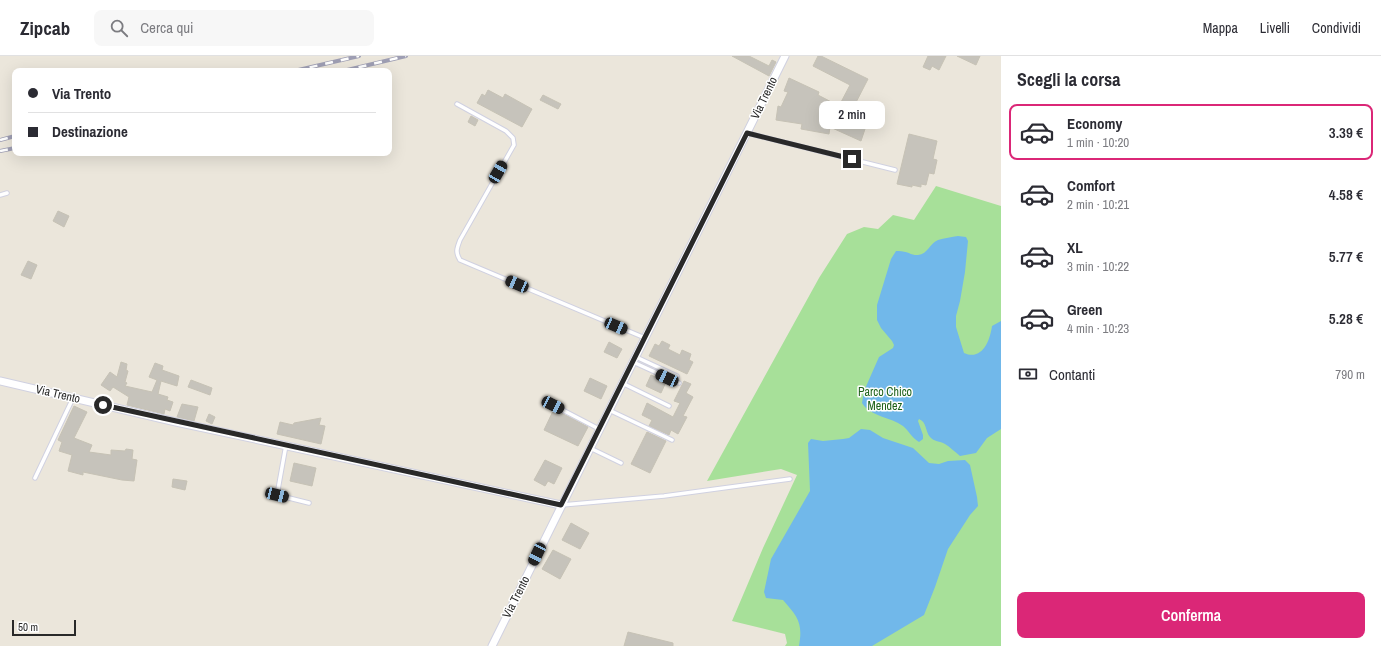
<!DOCTYPE html>
<html lang="it">
<head>
<meta charset="utf-8">
<style>
	body { margin:0; font-family:"Archivo Narrow",sans-serif; background:#f7f7f7; color:#2b2b33; height:100vh; display:flex; flex-direction:column; font-size:15px; white-space:nowrap }
	* { box-sizing:border-box; margin:0 }
	p { font-size:13px; color:#7c7c81 }
	.icon { flex:none; width:22px; height:22px; fill:none; stroke:currentColor; stroke-width:2; stroke-linecap:round; stroke-linejoin:round }
	.map { position:relative; flex:1; overflow:hidden }
	.panel { display:flex; flex-direction:column; background:#fff; width:380px }
	.panel>* { flex:none }
	.top-card { position:absolute; left:12px; top:12px; width:380px; height:88px; border-radius:8px; box-shadow:0 4px 16px #0002; display:grid; align-content:center; height:88px; padding:0 16px; background:#fff }
	.scale { position:absolute; left:12px; bottom:10px; width:64px; box-sizing:border-box; padding-left:4px; border:2px solid #292929; border-top:0; font-size:11px; line-height:14px; white-space:nowrap; color:#292929; -webkit-text-stroke:3px #fff; paint-order:stroke }
	.end { position:absolute; width:18px; height:18px; margin:-9px; border:5px solid #292929; background:#fff; box-shadow:0 0 0 2px #fff }
	.from { border-radius:50% }
	.bubble { position:absolute; height:28px; border-radius:8px; background:#fff; box-shadow:0 4px 16px #0002; font-size:13px; font-weight:600; line-height:28px; text-align:center }
	.car { position:absolute; width:12px; height:24px; margin:-12px -6px; border-radius:5px; box-shadow:0 0 3px 1px #0007; background:linear-gradient(#222 24%,#8ab4d8 0 40%,#222 0 76%,#8ab4d8 0 86%,#222 0) }
	.top-card b { display:flex; align-items:center; gap:14px; height:38px; font-size:15px }
	.top-card b+b { border-top:1px solid #e1e1e2 }
	.top-card i { width:10px; height:10px; background:#2b2b33 }
	ul { padding:0; list-style:none }
	li { display:flex; align-items:center; gap:12px; height:56px; margin:0 8px 6px; padding:0 8px; border:2px solid transparent; border-radius:8px }
	li div { flex:1 }
	li b { display:block; font-size:15px }
	li em { font-style:normal; font-weight:600 }
	li.selected { border-color:#db2777 }
	li>.icon { width:36px; height:36px; stroke-width:1.5 }
	h2 { padding:0 16px; font-size:18px; line-height:48px }
	.pay { display:flex; align-items:center; gap:10px; height:44px; padding:0 16px; font-size:15px }
	.pay p { margin-inline-start:auto }
	.button { display:flex; gap:8px; margin-top:auto; padding:8px 16px }
	.button a { flex:1; height:46px; border-radius:8px; background:#db2777; color:#fff; font-size:16px; font-weight:600; line-height:46px; text-align:center }
	header { display:flex; align-items:center; gap:24px; box-sizing:border-box; height:56px; padding:0 20px; background:#fff; border-bottom:1px solid #e1e1e2 }
	header strong { font-size:19px }
	nav { display:flex; gap:22px; margin-inline-start:auto; font-size:14px }
	.search { width:280px; height:36px; background:#f7f7f7; display:flex; align-items:center; gap:10px; box-sizing:border-box; padding:0 14px; border-radius:8px; color:#7c7c81; font-size:15px }
	main { display:flex; flex:1; min-height:0 }
	.map>svg:first-child { display:block }
	.green { fill:#a7e099 }
	.water { fill:#71b8ea }
	.building { fill:#c6c3bb; stroke:#c6c2b5 }
	.lines { fill:none; stroke-linecap:round; stroke-linejoin:round }
	.service-casing { stroke:#d0d1e1; stroke-width:5.5 }
	.minor-casing { stroke:#d0d1e1; stroke-width:9 }
	.service { stroke:#fff; stroke-width:3.5 }
	.minor { stroke:#fff; stroke-width:7 }
	.rail-casing { stroke:#9e9eb3; stroke-width:4 }
	.rail { stroke:#fff; stroke-width:2.5; stroke-dasharray:8; stroke-linecap:butt }
	.route { stroke:#292929; stroke-width:5 }
	.labels { text-anchor:middle; dominant-baseline:central; stroke-width:3; stroke-linejoin:round; paint-order:stroke }
	.street-label { font-size:12px; fill:#292929; stroke:#fff }
	.park-label { font-size:12px; fill:#20631c; stroke:#fff }
</style>
</head>
<body>
<header>
<strong>Zipcab</strong>
<div class="search"><svg class="icon" aria-label="search" viewBox="0 0 24 24"><circle cx="10" cy="10" r="6"/><path d="M15 15l6 6"/></svg>Cerca qui</div>
<nav><a>Mappa</a><a>Livelli</a><a>Condividi</a></nav>
</header>
<main>
<div class="map">
<svg width="1001" height="590" viewBox="0 0 1001 590">
	<rect width="100%" height="100%" fill="#ebe6db"/>
	<path class="green" d="M936,130L1001,150V590H785L787,587L785,578L732,565L763,492L797,419L781,413L707,425L819,222L847,178L864,171L878,173L893,159L914,164Z"/>
	<path class="water" d="M958,180L966,181L968,185L965,216L960,245L956,260V271L964,297C982,305 990,285 992,270L1001,265V373L987,382L976,397L960,400C955,396 950,391 945,388C940,385 934,386 930,381C925,375 927,366 919,363L918,365L923,379V383L919,386C912,382 909,375 903,370C891,361 871,361 862,347L864,335L879,301L893,292L894,289L892,285L881,272L877,264V249L891,203L896,195C907,194 912,200 918,199C928,198 930,187 938,184C944,182 952,181 958,180Z
		M861,373L870,374L883,382L913,392L929,407L939,408L948,405L965,404L970,409L977,441L978,450L970,459L948,493L935,531L924,559L872,590H799C803,567 798,561 783,544L766,542L764,536L771,503L810,435L808,387L811,383L823,385L843,383L849,382Z"/>
	<path class="building" d="M732,0H749L769,10L772,4L776,6L769,20Z
		M818,0H821L868,23L849,60L868,64L861,85L830,71L829,78L801,73L802,68L776,64L778,50L781,51L788,36L784,35L789,22L819,36L818,39L839,50L850,29L813,10Z
		M928,0H946L939,14L932,10L930,14L923,11Z
		M957,0H980L976,9Z
		M488,34L503,42L505,38L532,53L522,71L477,47L482,38L485,40Z
		M543,39L561,48L558,53L540,44Z
		M471,60L478,64L475,70L468,66Z
		M909,78L937,85L933,103L937,104L934,118L929,117L926,129L921,128V131L912,129V131L897,128Z
		M58,155L69,160L64,171L53,165Z
		M28,205L37,209L31,223L21,219Z
		M662,285L670,289L668,293L680,299L682,294L691,298L689,304L693,306L687,318L649,300L655,288L659,290Z
		M609,286L622,293L617,302L604,296Z
		M121,306L127,308L126,314L128,315L125,326L127,327L125,330L152,336L157,324L149,321L155,307L163,310L162,314L179,320L177,330L161,325L158,338L168,341L167,344L173,346L170,355L165,353L164,358L127,349L129,341L113,331L110,335L101,329L110,316L117,321Z
		M651,319L666,326L661,337L646,330Z
		M590,322L607,330L601,343L584,335Z
		M191,324L212,332L210,339L188,331Z
		M684,325L691,328L686,337L693,341L683,360L687,361L678,378L671,374L669,379L649,370L652,364L642,359L647,347L673,361L680,347L674,345Z
		M182,348L198,351L194,365L177,361Z
		M74,350L87,356L74,382L92,389L89,396L111,399V394L125,395L126,393L133,394L132,403L137,404L134,425L122,424L83,416V419L68,415L72,399L59,395L62,386L58,384Z
		M554,353L588,371L578,390L544,374Z
		M209,358L215,361L212,368L206,365Z
		M321,362L319,369L325,370L321,388L277,378L280,366L293,369L294,367Z
		M647,376L666,385L650,417L631,408Z
		M545,404L562,412L554,428L548,425L545,430L534,424Z
		M294,407L316,412L312,430L290,425Z
		M173,423L187,425L185,434L172,431Z
		M571,467L589,477L580,493L562,484Z
		M553,494L571,503L560,523L542,513Z
		M628,576L673,587V590H624Z"/>
	<g class="lines">
		<defs>
			<path id="service" d="M457,48L506,75L513,82L514,89L460,184C457,192 455,196 460,204L645,282
				M747,77L895,114
				M0,139L7,137
				M636,301L677,320
				M633,306L679,327
				M622,327L669,350
				M553,349L599,373
				M609,354L672,384
				M286,389L277,439L309,447
				M590,392L621,407
				M35,422L73,342
				M562,449L664,440L790,423"/>
			<path id="minor" d="M0,325L176,366L561,449
				M492,590L785,0"/>
		</defs>
		<use href="#service" class="service-casing"/>
		<use href="#minor" class="minor-casing"/>
		<use href="#service" class="service"/>
		<use href="#minor" class="minor"/>
		<defs>
			<path id="rail" d="M294,15L359,0
				M343,15L406,0
				M0,84L15,80
				M0,95L15,92"/>
		</defs>
		<use href="#rail" class="rail-casing"/>
		<use href="#rail" class="rail"/>
	</g>
	<g class="lines">
		<path class="route" d="M103,349L561,449L747,77L852,103"/>
	</g>
	<g class="labels">
		<g class="street-label">
			<text transform="translate(764 42) rotate(-64)">Via Trento</text>
			<text transform="translate(58 338) rotate(13)">Via Trento</text>
			<text transform="translate(516 541) rotate(-63)">Via Trento</text>
		</g>
		<g class="park-label">
			<text x="885" y="336">Parco Chico<tspan x="885" dy="14">Mendez</tspan></text>
		</g>
	</g>
</svg>
<div class="scale">50 m</div>
<i class="end from" style="left:103px;top:349px"></i>
<i class="end" style="left:852px;top:103px"></i>
<div class="bubble" style="left:819px;top:45px;width:66px">2 min</div>
<i class="car" style="left:498px;top:116px;rotate:30deg"></i>
<i class="car" style="left:517px;top:228px;rotate:293deg"></i>
<i class="car" style="left:616px;top:270px;rotate:113deg"></i>
<i class="car" style="left:667px;top:322px;rotate:295deg"></i>
<i class="car" style="left:553px;top:349px;rotate:117deg"></i>
<i class="car" style="left:277px;top:439px;rotate:104deg"></i>
<i class="car" style="left:537px;top:498px;rotate:206deg"></i>
<div class="top-card">
<b><i class="from"></i>Via Trento</b>
<b><i></i>Destinazione</b>
</div>
</div>
<section class="panel">
<h2>Scegli la corsa</h2>
<ul>
<li class="selected"><svg class="icon" aria-label="car" viewBox="0 0 24 24"><path d="M5 17H2v-5l4-1 3-4h7l3 4 3 1v5h-3M9 17h6M6 11h13"/><circle cx="7" cy="17" r="2"/><circle cx="17" cy="17" r="2"/></svg><div><b>Economy</b><p>1 min · 10:20</p></div><em>3.39 €</em></li>
<li><svg class="icon" aria-label="car" viewBox="0 0 24 24"><path d="M5 17H2v-5l4-1 3-4h7l3 4 3 1v5h-3M9 17h6M6 11h13"/><circle cx="7" cy="17" r="2"/><circle cx="17" cy="17" r="2"/></svg><div><b>Comfort</b><p>2 min · 10:21</p></div><em>4.58 €</em></li>
<li><svg class="icon" aria-label="car" viewBox="0 0 24 24"><path d="M5 17H2v-5l4-1 3-4h7l3 4 3 1v5h-3M9 17h6M6 11h13"/><circle cx="7" cy="17" r="2"/><circle cx="17" cy="17" r="2"/></svg><div><b>XL</b><p>3 min · 10:22</p></div><em>5.77 €</em></li>
<li><svg class="icon" aria-label="car" viewBox="0 0 24 24"><path d="M5 17H2v-5l4-1 3-4h7l3 4 3 1v5h-3M9 17h6M6 11h13"/><circle cx="7" cy="17" r="2"/><circle cx="17" cy="17" r="2"/></svg><div><b>Green</b><p>4 min · 10:23</p></div><em>5.28 €</em></li>
</ul>
<div class="pay"><svg class="icon" aria-label="cash" viewBox="0 0 24 24"><path d="M3 7h18v10H3z"/><circle cx="12" cy="12" r="2"/></svg>Contanti<p>790 m</p></div>
<div class="button"><a>Conferma</a></div>
</section>
</main>
</body>
</html>
